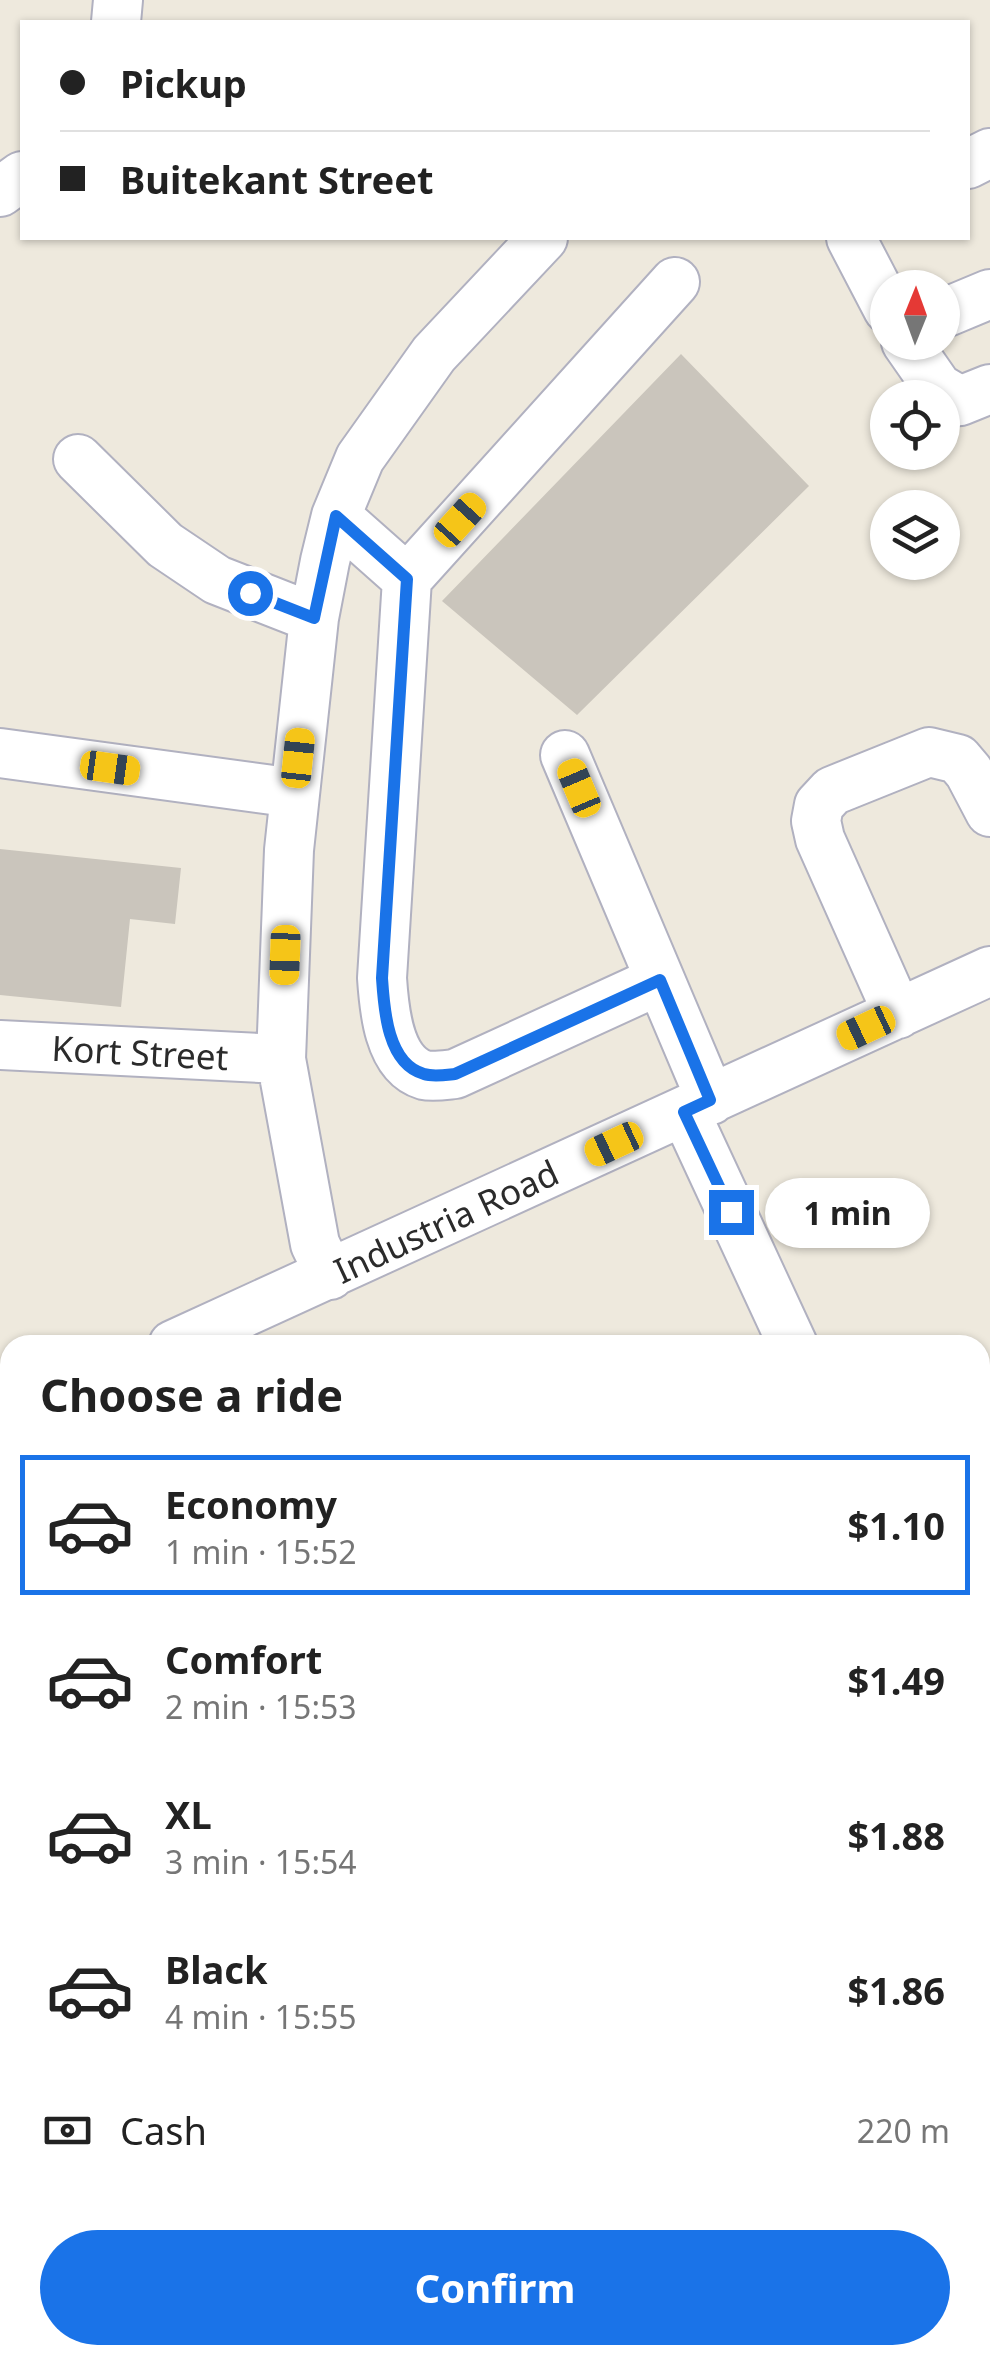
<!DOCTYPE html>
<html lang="en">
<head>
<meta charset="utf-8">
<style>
	body { margin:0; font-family:"Noto Sans",sans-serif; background:#f6f6f6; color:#222; height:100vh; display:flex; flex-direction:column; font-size:38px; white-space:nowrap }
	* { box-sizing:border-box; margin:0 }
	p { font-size:32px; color:#767676 }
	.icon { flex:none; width:55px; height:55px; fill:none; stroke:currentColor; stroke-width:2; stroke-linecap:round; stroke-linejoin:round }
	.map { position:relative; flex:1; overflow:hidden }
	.panel { position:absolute; left:0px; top:1335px; width:990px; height:1030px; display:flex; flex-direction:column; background:#fff; border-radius:30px 30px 0 0; box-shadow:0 2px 8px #0004 }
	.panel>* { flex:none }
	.banner { position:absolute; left:20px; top:20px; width:950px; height:220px; border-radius:0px; box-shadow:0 2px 8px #0004; display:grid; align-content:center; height:220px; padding:0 40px; background:#fff }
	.needle { width:65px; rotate:1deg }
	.fabs { position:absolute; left:870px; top:270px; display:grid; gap:20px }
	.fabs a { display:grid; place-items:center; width:90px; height:90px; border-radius:50%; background:#fff; box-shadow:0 2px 8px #0004; font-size:50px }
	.end { position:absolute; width:45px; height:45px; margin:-22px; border:12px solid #1a73e8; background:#fff; box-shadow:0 0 0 5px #fff }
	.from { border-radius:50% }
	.bubble { position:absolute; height:70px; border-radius:35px; background:#fff; box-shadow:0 2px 8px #0004; font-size:32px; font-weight:700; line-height:70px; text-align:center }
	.car { position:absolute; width:30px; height:60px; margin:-30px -15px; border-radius:12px; box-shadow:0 0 8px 2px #0007; background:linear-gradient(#f5c518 24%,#345 0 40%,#f5c518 0 76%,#345 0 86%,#f5c518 0) }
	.banner b { display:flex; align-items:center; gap:35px; height:95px; font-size:38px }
	.banner b+b { border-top:2px solid #e0e0e0 }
	.banner i { width:25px; height:25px; background:#222 }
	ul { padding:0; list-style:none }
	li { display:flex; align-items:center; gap:30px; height:140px; margin:0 20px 15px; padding:0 20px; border:5px solid transparent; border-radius:0px }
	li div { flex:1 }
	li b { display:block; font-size:38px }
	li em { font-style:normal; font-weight:700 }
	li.current { border-color:#1a73e8 }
	li>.icon { width:90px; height:90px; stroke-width:1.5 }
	h2 { padding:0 40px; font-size:45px; line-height:120px }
	.pay { display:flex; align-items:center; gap:25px; height:110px; padding:0 40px; font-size:38px }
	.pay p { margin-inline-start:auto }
	.cta { display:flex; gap:20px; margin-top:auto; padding:20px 40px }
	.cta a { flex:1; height:115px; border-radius:60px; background:#1a73e8; color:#fff; font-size:40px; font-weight:700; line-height:115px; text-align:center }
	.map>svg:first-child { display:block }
	.medical { fill:#f5dbda }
	.building { fill:#cac5bc }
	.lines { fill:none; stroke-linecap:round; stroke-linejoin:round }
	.minor-casing { stroke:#b1b1c0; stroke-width:52 }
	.minor { stroke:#fff; stroke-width:48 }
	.route { stroke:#1a73e8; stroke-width:12 }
	.labels { text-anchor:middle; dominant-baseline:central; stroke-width:9; stroke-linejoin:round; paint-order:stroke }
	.street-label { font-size:35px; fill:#2b2b2b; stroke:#fff }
</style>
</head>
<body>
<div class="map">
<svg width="990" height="2365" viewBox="0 0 990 2365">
	<rect width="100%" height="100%" fill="#eee9dd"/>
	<path class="medical" d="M990,2185V2365H647L666,2355H980V2190Z"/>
	<path class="building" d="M681,354L809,486L577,715L442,601Z
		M0,849L181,868L175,924L130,919L121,1007L0,995Z"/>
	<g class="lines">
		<defs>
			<path id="minor" d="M116,22L118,0
				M968,164L990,153
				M0,192L22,176
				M851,238L888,309
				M942,314L990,294
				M906,342L938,388L960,401L990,389
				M78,459L165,545L217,580L314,618
				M336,516L407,579
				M0,753L295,793
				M565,755L711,1100
				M660,980L455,1074C445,1075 433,1077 424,1075C388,1064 384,1008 382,978L407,579L675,282
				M898,1014L820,839L816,821L819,805L832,791L929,752L958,759L969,772L990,812
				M0,1045L281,1059
				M685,1112L793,1345
				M330,1275L315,1244L281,1059L289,850L314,618L325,561L336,516L360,458L434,354L543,238
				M173,1345L990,971
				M0,1423L10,1419
				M980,1749L990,1771
				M0,2004L10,1999
				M0,2074L10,2088
				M980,2151L990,2146
				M980,2262L990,2256
				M208,2355L215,2365
				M580,2365L599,2355
				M810,2365L816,2355"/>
		</defs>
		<use href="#minor" class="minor-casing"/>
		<use href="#minor" class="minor"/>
	</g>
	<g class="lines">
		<path class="route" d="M250,593L314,618L336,516L407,579L382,978C384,1008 387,1064 424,1074C433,1077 445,1075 455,1074L660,980L710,1100L684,1112L731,1212"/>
	</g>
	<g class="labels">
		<g class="street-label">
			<text transform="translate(140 1052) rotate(3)">Kort Street</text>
			<text transform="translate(446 1221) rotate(-25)">Industria Road</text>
		</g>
	</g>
</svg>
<div class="fabs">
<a><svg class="needle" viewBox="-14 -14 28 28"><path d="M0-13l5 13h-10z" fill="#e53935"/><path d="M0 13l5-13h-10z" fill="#767676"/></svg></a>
<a><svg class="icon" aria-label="locate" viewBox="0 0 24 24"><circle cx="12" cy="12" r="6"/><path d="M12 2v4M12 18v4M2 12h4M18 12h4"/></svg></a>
<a><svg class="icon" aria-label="layers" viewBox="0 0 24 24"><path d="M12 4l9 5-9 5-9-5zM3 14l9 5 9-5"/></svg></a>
</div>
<i class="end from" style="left:250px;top:593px"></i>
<i class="end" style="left:731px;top:1212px"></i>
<div class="bubble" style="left:765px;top:1178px;width:165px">1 min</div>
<i class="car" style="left:460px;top:520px;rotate:42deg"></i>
<i class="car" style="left:298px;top:758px;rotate:6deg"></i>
<i class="car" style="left:110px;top:768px;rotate:98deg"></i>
<i class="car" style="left:579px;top:788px;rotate:337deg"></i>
<i class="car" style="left:285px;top:955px;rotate:182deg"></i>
<i class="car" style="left:866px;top:1028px;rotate:245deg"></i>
<i class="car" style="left:614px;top:1144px;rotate:245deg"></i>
<div class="banner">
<b><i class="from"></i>Pickup</b>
<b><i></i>Buitekant Street</b>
</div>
<section class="panel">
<h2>Choose a ride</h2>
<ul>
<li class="current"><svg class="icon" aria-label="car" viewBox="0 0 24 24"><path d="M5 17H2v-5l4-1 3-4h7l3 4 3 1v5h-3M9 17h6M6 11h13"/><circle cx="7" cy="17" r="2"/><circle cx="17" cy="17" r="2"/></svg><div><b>Economy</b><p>1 min · 15:52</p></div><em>$1.10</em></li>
<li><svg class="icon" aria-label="car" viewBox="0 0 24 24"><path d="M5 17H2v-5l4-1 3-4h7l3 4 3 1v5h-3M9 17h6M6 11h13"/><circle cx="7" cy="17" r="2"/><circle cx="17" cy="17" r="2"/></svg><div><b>Comfort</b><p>2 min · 15:53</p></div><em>$1.49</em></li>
<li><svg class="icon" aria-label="car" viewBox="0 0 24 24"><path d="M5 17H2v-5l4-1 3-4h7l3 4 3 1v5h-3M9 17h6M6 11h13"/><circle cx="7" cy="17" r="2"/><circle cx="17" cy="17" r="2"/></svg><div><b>XL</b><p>3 min · 15:54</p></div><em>$1.88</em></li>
<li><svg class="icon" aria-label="car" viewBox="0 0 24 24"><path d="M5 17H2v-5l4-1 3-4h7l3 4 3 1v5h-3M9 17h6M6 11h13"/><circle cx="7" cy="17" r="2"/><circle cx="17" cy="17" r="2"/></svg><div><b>Black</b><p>4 min · 15:55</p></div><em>$1.86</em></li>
</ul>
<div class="pay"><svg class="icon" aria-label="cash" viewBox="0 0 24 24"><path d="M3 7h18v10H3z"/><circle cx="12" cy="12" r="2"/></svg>Cash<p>220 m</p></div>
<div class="cta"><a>Confirm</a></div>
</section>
</div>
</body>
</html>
